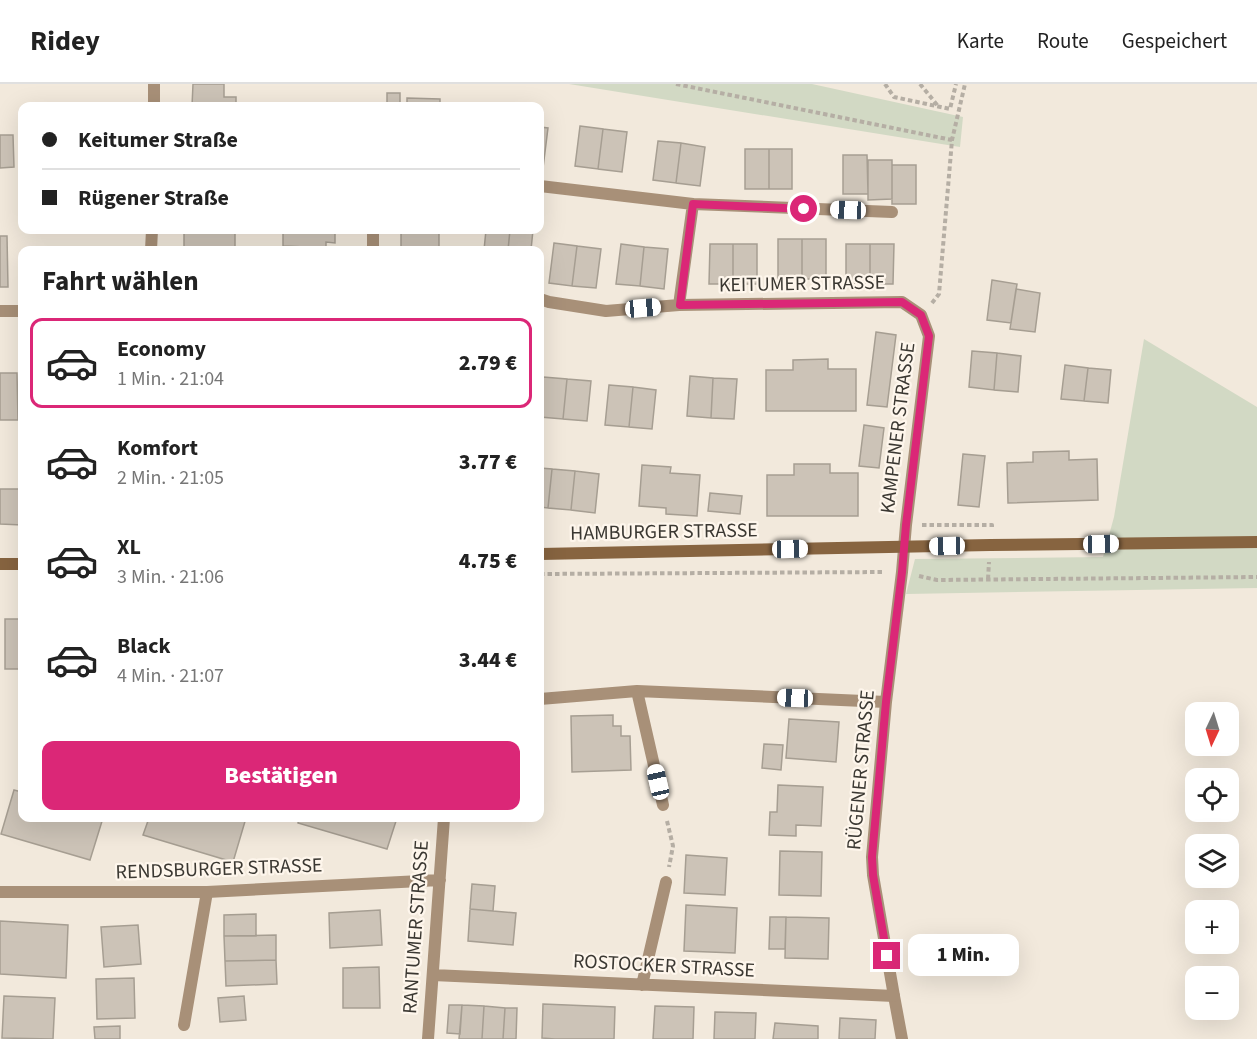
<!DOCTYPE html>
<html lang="de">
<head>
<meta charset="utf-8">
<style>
	body { margin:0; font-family:"Source Sans 3",sans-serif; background:#f2f2f2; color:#222; height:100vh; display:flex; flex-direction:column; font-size:22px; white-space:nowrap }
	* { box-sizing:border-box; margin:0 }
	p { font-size:20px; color:#767676 }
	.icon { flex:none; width:33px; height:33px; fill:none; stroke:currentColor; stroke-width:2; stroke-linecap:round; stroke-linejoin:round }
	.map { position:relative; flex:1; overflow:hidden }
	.drawer { position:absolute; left:18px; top:162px; width:526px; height:576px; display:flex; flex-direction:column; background:#fff; border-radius:12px; box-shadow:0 6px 24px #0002 }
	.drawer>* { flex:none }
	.top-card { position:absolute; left:18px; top:18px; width:526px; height:132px; border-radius:12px; box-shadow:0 6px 24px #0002; display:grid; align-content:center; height:132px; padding:0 24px; background:#fff }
	.needle { width:39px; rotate:184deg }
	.buttons { position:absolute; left:1185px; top:618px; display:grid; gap:12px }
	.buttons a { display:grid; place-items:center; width:54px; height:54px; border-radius:12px; background:#fff; box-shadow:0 6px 24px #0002; font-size:30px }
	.end { position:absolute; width:27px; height:27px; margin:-14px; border:8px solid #db2777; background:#fff; box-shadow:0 0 0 3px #fff }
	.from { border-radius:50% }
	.bubble { position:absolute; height:42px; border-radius:12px; background:#fff; box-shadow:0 6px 24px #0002; font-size:20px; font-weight:800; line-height:42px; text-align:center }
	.car { position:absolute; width:18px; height:36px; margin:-18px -9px; border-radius:8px; box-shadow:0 0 4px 2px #0007; background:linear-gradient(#fff 24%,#345 0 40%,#fff 0 76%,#345 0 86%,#fff 0) }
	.top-card b { display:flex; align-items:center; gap:21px; height:57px; font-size:22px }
	.top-card b+b { border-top:2px solid #e0e0e0 }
	.top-card i { width:15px; height:15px; background:#222 }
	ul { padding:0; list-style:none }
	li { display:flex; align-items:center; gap:18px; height:90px; margin:0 12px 9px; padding:0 12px; border:3px solid transparent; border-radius:12px }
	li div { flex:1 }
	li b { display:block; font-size:22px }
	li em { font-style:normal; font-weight:800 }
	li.selected { border-color:#db2777 }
	li>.icon { width:54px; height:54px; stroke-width:1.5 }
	h2 { padding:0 24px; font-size:27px; line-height:72px }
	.button { display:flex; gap:12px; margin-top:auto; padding:12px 24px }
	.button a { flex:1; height:69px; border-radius:12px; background:#db2777; color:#fff; font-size:24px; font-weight:800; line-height:69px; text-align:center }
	header { display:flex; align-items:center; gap:36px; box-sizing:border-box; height:84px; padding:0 30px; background:#fff; border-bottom:2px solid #e0e0e0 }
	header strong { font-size:28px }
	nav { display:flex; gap:33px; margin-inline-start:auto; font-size:21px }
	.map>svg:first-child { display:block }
	.green { fill:#d2d9c4 }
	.building { fill:#ccc3b7; stroke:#a69e92; stroke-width:1.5 }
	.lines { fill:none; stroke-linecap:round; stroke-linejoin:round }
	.path { stroke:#b5aea4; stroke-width:4; stroke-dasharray:4.5 3; stroke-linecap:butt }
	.lane { stroke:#a89078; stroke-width:12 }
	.street { stroke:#a89078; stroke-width:12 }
	.secondary { stroke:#876440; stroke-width:12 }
	.route { stroke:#db2777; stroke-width:8 }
	.labels { text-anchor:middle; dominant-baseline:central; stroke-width:4.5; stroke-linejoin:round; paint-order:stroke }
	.street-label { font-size:20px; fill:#3b3832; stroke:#fef6ec }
</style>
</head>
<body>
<header>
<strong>Ridey</strong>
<nav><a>Karte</a><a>Route</a><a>Gespeichert</a></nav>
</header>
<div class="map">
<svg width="1257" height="955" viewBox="0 0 1257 955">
	<rect width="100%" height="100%" fill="#f2e9dc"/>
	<path class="green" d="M569,0H812L963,33L960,63Z
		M1144,255L1257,323V504L906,510L915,475L1103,473L1114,433Z"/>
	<path class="building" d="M193,0H224V13H236V22H192Z
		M387,9H400V22H387Z
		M407,14L440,15V22H407Z
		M580,42L603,45L598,85L575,82Z
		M540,43L548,44L543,84L540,83Z
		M603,45L627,48L622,88L598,85Z
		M0,51H13L14,83L0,84Z
		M658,57L681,59L676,99L653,96Z
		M681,59L705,63L700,102L676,99Z
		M745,65H769V105H745Z
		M769,65H792V105H769Z
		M843,71H867L868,110H843Z
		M868,76H892V115L868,116Z
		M892,81H916V120H892Z
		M184,146H235V165L184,164Z
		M283,146H335V159L326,158V166H305V163L283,162Z
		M401,146H439V165L401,164Z
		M486,146H510L508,166H484Z
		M510,146H533L531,166H508Z
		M0,152H7L8,203H0Z
		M778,155H802V195H778Z
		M802,155H826V195H802Z
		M554,159L577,162L572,202L549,199Z
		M621,160L644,163L640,202L616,200Z
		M710,160H733V200H709Z
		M733,160H757V200H733Z
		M846,160H870V200H846Z
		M870,160H894L893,200H870Z
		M577,162L601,165L596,204L572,202Z
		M644,163L668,165L664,205L640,202Z
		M41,164H91V166H41Z
		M992,196L1017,200L1011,239L987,236Z
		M1016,205L1040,209L1035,248L1010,245Z
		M876,248L896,251L887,323L867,321Z
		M972,267L997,269L994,306L969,303Z
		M997,269L1021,272L1018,308L994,306Z
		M828,275V285H856V327H766V286H793V276Z
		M1065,281L1088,284L1084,317L1061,315Z
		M1088,284L1111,286L1108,319L1084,317Z
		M0,289H17L18,336H0Z
		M690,292L713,294L711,334L687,332Z
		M543,293L567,295L563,335L540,333Z
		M713,294L737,295L734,335L711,334Z
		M567,295L591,297L587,337L563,335Z
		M609,301L633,303L629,343L605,341Z
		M633,303L656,306L652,345L629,343Z
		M864,341L884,344L879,384L859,382Z
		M1069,367V376L1097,375L1098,416L1008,419L1007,379L1033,378V368Z
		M963,370L985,372L979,423L958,421Z
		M794,380H830V389H858V432H767V391H794Z
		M642,381L671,383L670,389L700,391L697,432L666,430V424L639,422Z
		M540,384L552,385L548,424L540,423Z
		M552,385L575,387L571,426L548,424Z
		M575,387L599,390L595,429L571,426Z
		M0,405H22V441L0,440Z
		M710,409L742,412L740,430L708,427Z
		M5,535H22V585H5Z
		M613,631V642H621V652H630L631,686L572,688L571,632Z
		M789,635L839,638L836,678L786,674Z
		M764,660L783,661L781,686L762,684Z
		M778,701L823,703L821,742L796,741V752L769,751L770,728H777Z
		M14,706L22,708V734H103L90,776L1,750Z
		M149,734H246L233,778L143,751Z
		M299,734H397L387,765L298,739Z
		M780,767L822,768L821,812L779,811Z
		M686,771L727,774L725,811L684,809Z
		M472,800L495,802L493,827L470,825Z
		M686,821L737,824L735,869L684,867Z
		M470,825L516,829L513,861L468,857Z
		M380,826L382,861L330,864L329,829Z
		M256,830V852H224V831Z
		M770,833H786L785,865H769Z
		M786,833L829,834L828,875L785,874Z
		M0,837L68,841L66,894L0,890Z
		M138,841L141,880L104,883L101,843Z
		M276,851V876L225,877L224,852Z
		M276,876L277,900L226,902L225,877Z
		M379,883L380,924H343V884Z
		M134,894L135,934L97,935L96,895Z
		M4,912L55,914L53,955L2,954Z
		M244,912L246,936L220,938L218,914Z
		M543,920L615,923L614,955H555L542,954Z
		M449,921H462L460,950L447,949Z
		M462,921L484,922L482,955H459Z
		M484,922L505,924L503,955H482Z
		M655,922L694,923L693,955H653Z
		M505,924H517L516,955H503Z
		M715,928L756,929L755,955H714Z
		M840,934L876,936L875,955H839Z
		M775,939L818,942V955H773Z
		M120,942V955H95L94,943Z"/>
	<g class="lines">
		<path class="path" d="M676,0L952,56
			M885,0L894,13L950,25L956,0
			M920,0L938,22
			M932,219L939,210L952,56L965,0
			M922,441H992V444
			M540,490L885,488
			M919,492L937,496L1257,493
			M988,495L989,478
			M667,737L673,762L669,783"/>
		<path class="lane" d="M894,912L902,955
			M184,941L207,808"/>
		<path class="street" d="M154,22V0
			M540,102L693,120
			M151,166L152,146
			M373,166V146
			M679,221L693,120L892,128
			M0,227H22
			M637,607L663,721
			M540,615L637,607L886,618
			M0,808H207L440,796
			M433,891L894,912L873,791L872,773L886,618L902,488L906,441L929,252L921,231L902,218L679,221L606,227L549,218L540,215
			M642,901L666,798
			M428,955L444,734"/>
		<path class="secondary" d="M540,470L990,461L1257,458
			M0,480H22"/>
	</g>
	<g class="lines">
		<path class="route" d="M804,125L693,120L680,221L902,218L921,231L929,252L906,441L902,488L886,618L872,773L873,791L887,872"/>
	</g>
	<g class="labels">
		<g class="street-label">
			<text transform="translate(802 200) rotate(-1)">KEITUMER STRASSE</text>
			<text transform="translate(898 344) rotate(-83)">KAMPENER STRASSE</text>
			<text transform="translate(664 448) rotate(-1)">HAMBURGER STRASSE</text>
			<text transform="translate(861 686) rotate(-85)">RÜGENER STRASSE</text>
			<text transform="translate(219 785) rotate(-2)">RENDSBURGER STRASSE</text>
			<text transform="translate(416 843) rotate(-86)">RANTUMER STRASSE</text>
			<text transform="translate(664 882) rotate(3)">ROSTOCKER STRASSE</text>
		</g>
	</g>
</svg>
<div class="buttons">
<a><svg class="needle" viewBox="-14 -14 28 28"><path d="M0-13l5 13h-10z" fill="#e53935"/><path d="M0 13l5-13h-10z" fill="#767676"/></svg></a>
<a><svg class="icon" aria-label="locate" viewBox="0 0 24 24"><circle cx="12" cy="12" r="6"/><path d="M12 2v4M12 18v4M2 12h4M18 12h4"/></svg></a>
<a><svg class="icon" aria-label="layers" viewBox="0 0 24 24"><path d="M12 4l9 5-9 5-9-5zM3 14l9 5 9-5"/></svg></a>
<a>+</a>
<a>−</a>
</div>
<i class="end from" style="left:804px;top:125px"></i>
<i class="end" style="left:887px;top:872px"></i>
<div class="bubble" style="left:908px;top:850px;width:111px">1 Min.</div>
<i class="car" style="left:848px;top:126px;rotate:272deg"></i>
<i class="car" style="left:643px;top:224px;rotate:85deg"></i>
<i class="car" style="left:1101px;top:460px;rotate:89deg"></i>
<i class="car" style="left:947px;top:462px;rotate:269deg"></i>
<i class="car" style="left:790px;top:465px;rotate:89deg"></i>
<i class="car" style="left:795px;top:614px;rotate:272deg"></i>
<i class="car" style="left:658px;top:698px;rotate:347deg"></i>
<div class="top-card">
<b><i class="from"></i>Keitumer Straße</b>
<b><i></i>Rügener Straße</b>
</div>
<section class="drawer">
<h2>Fahrt wählen</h2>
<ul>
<li class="selected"><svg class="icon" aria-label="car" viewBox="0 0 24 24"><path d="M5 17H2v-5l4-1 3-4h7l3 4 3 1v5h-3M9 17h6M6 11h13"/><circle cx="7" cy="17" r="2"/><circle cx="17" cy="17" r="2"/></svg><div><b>Economy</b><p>1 Min. · 21:04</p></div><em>2.79 €</em></li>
<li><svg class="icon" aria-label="car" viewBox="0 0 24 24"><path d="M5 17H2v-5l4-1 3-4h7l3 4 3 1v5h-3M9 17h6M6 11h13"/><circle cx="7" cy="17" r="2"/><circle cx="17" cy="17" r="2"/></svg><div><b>Komfort</b><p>2 Min. · 21:05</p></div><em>3.77 €</em></li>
<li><svg class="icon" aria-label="car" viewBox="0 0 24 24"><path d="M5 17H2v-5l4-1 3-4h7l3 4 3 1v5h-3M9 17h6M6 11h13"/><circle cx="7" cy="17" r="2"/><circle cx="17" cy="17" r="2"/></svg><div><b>XL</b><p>3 Min. · 21:06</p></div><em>4.75 €</em></li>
<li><svg class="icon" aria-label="car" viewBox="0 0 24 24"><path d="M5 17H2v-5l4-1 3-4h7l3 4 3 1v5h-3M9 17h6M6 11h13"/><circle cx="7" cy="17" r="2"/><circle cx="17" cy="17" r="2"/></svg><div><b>Black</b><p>4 Min. · 21:07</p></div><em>3.44 €</em></li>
</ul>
<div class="button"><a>Bestätigen</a></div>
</section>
</div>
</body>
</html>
